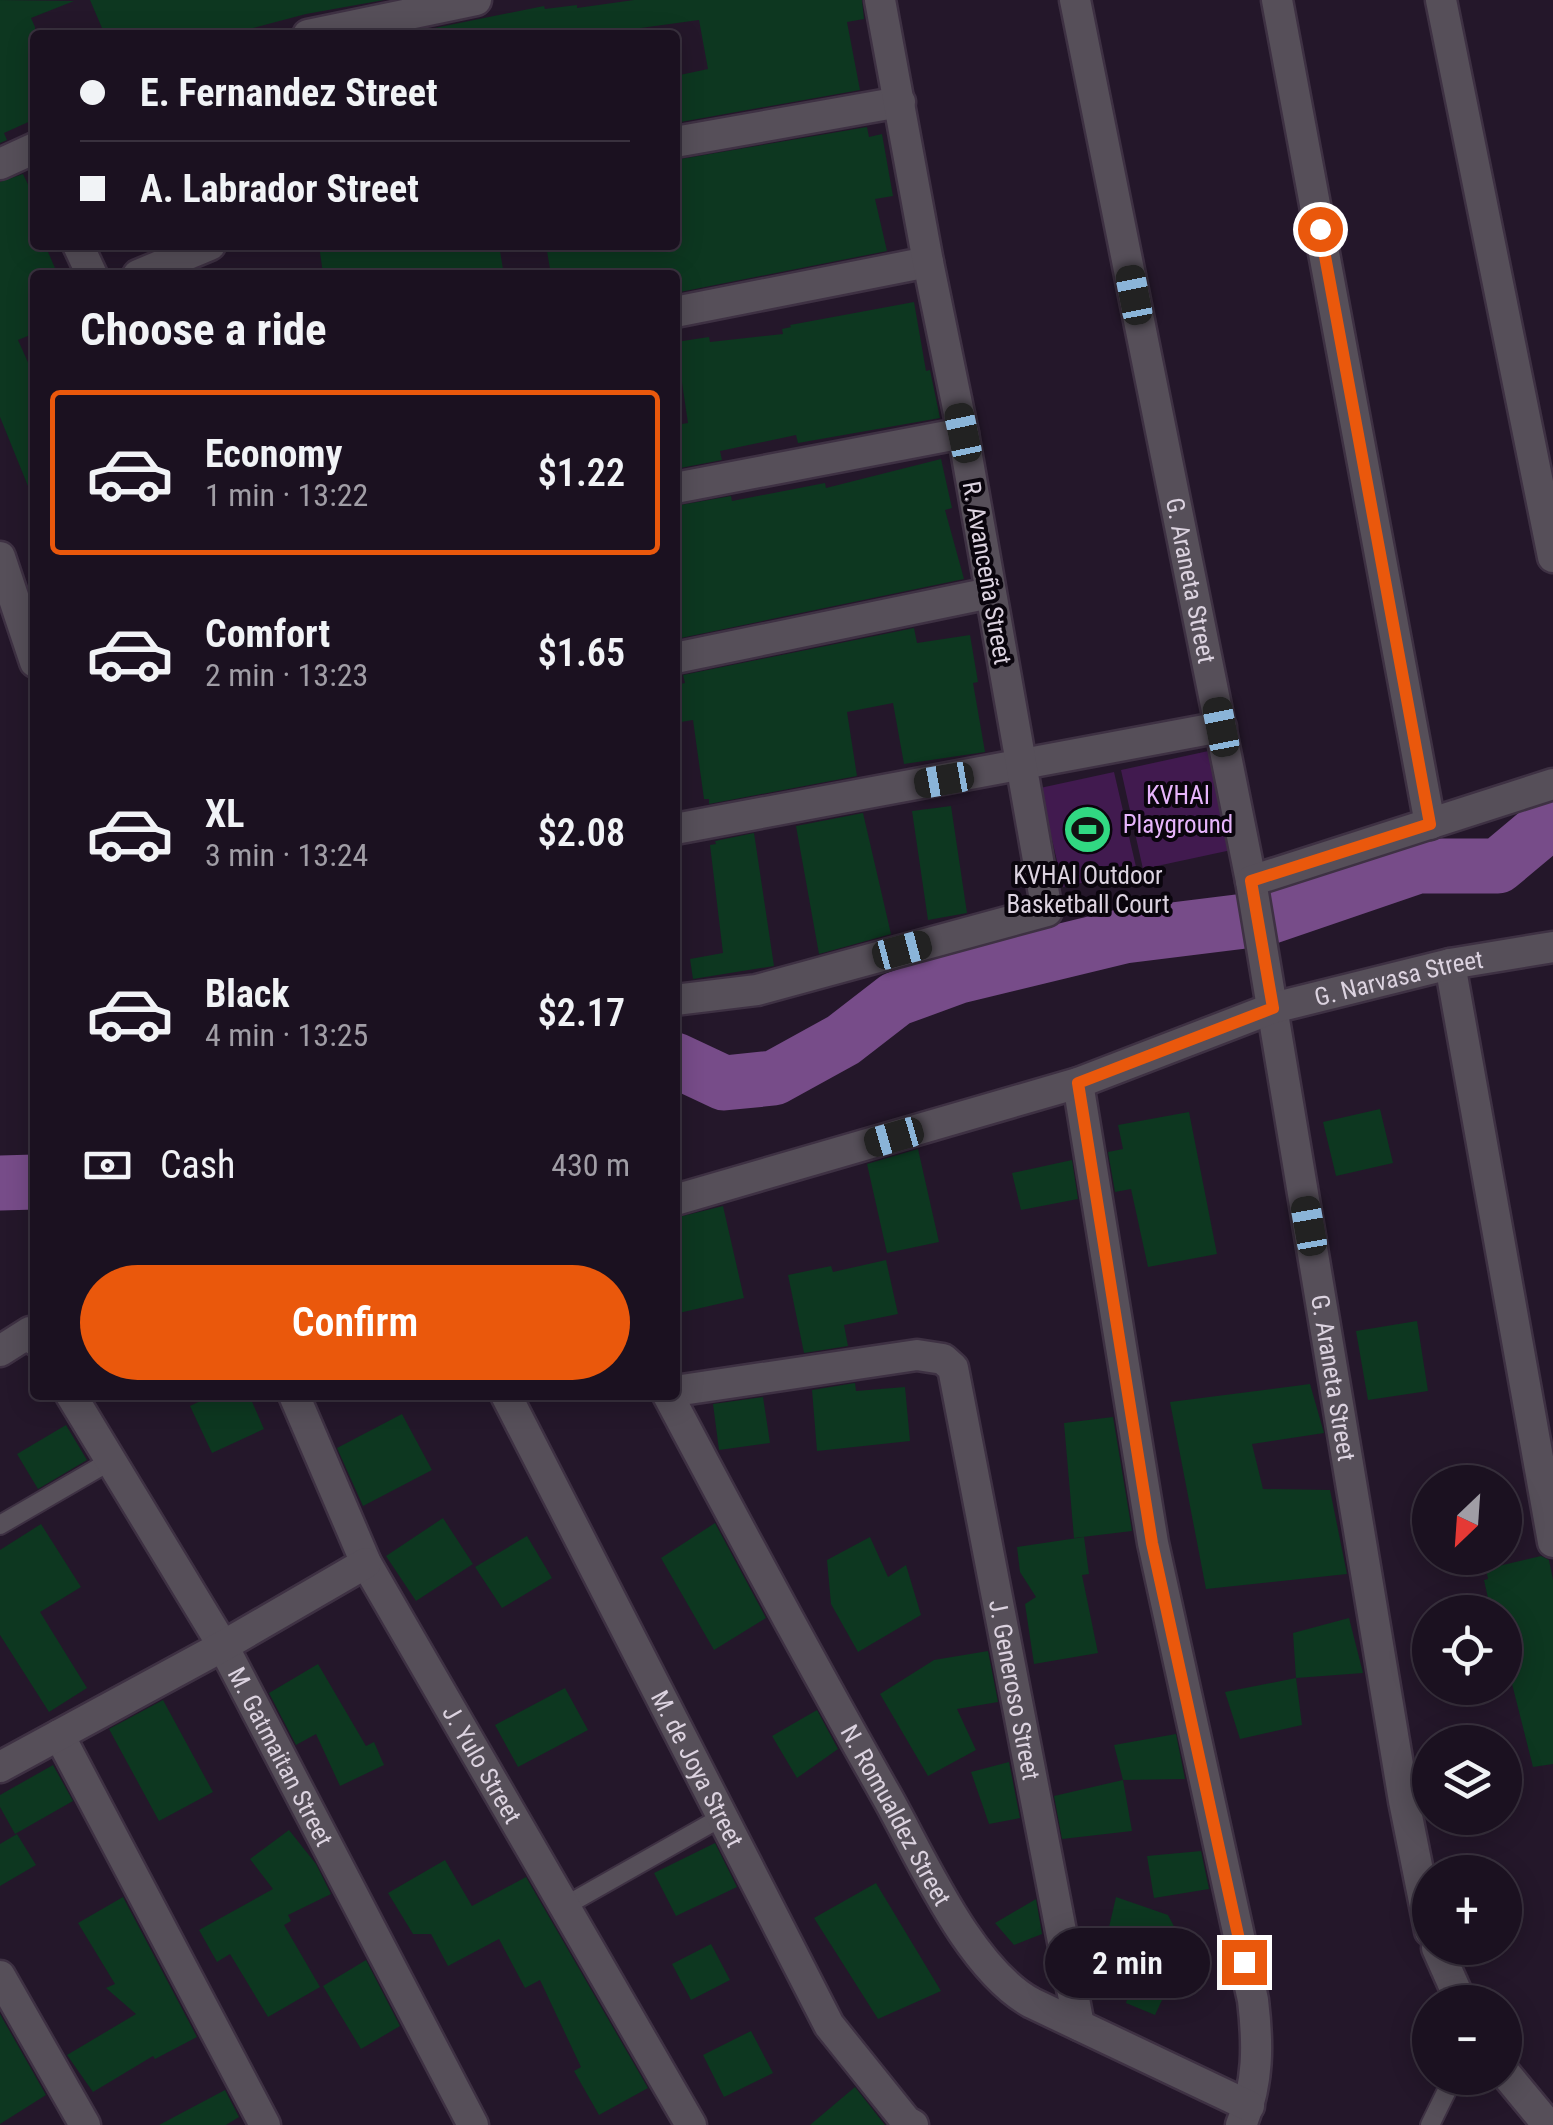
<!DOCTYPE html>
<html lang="en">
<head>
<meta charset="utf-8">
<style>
	body { margin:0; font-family:"Roboto Condensed",sans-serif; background:#281f2d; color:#f1f3f6; height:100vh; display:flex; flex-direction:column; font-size:38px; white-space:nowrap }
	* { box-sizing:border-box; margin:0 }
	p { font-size:32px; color:#a09da5 }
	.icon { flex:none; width:55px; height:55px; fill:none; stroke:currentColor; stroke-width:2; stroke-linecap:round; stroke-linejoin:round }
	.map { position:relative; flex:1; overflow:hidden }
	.drawer { position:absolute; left:30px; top:270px; width:650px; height:1130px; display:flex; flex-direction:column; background:#1b1120; border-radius:10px; box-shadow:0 5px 25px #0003,0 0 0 2px #39313e }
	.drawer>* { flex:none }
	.guide { position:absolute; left:30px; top:30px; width:650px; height:220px; border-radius:10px; box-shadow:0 5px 25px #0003,0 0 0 2px #39313e; display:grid; align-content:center; height:220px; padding:0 50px; background:#1b1120 }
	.needle { width:65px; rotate:205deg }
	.tools { position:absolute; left:1412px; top:1465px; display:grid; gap:20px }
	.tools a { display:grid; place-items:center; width:110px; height:110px; border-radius:50%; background:#1b1120; box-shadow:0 5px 25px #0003,0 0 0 2px #39313e; font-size:50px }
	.end { position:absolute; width:45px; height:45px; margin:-22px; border:12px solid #ea580c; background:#fff; box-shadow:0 0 0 5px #fff }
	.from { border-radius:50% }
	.bubble { position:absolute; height:70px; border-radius:35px; background:#1b1120; box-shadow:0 5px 25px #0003,0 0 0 2px #39313e; font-size:32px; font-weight:600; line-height:70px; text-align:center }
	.car { position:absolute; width:30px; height:60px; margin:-30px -15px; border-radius:12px; box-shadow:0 0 8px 2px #0007; background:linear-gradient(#222 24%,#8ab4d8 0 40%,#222 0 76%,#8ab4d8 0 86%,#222 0) }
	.guide b { display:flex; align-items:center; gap:35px; height:95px; font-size:38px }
	.guide b+b { border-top:2px solid #39313e }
	.guide i { width:25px; height:25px; background:#f1f3f6 }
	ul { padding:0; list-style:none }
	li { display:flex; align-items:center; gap:30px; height:165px; margin:0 20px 15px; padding:0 30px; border:5px solid transparent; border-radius:10px }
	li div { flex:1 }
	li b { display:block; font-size:38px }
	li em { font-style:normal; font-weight:600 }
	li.on { border-color:#ea580c }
	li>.icon { width:90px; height:90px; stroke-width:1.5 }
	h2 { padding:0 50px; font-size:45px; line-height:120px }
	.pay { display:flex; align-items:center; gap:25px; height:110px; padding:0 50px; font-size:38px }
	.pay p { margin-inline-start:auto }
	.button { display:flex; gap:20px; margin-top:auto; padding:20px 50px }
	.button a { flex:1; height:115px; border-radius:60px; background:#ea580c; color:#fff; font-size:40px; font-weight:600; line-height:115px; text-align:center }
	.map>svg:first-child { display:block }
	.green { fill:#411a4f }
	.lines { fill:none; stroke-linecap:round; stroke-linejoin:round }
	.river { stroke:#774c89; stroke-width:55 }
	.building { fill:#0d3720 }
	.lane-casing { stroke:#3e3143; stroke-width:22 }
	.street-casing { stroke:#3e3143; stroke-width:35 }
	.lane { stroke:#564f59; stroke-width:18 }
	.street { stroke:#564f59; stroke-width:30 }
	.route { stroke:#ea580c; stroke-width:12 }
	.labels { text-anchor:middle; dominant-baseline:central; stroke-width:8; stroke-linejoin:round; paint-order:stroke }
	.street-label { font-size:25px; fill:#dcd3e0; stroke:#0a050d }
	.park-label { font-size:25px; fill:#e7b5fc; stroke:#0a050d }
	.poi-label { font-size:25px; fill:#dcd3e0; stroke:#0a050d }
</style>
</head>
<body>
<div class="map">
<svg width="1553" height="2125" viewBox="0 0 1553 2125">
	<rect width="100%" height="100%" fill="#24172a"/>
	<path class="green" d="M1213,750L1236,849L1143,869L1121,770Z
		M1114,772L1137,871L1063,887L1040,788Z"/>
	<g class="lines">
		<path class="river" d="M1266,918L1418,866H1498L1553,820
			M675,1060L724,1083L774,1078L843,1040L896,999L959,976L1124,936L1245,921
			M0,1183L35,1182"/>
	</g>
	<path class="building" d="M0,0L74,1L31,18L35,27V119L4,133L7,140L0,143Z
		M90,0H384L306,14L226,35H105Z
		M634,0H862L864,19L847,22L860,90L675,123V76L708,69L699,20L626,30L627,35H400L544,6L545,9L577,5V8Z
		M867,127L869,137L882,134L893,196L875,199L887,251L675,293V275H551L546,245H675V160Z
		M23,174L35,199V245H45L58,275H35V333L18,340L35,378L34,501L0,417V182Z
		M319,245H499L504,275H397L396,268L323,274Z
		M914,302L926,371L930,370L940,418L798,443L796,435L720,451L722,460L675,469V425L688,423L676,342L709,337L710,342L783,334L782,329L791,327L790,325Z
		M941,459L952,508L945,510L964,579L676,639L675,506L731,496L732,501L825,483L826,488Z
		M914,628L917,643L970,635L978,682L973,683L985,752L904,764L893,703L847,712L857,776L709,804V799H704L693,720L675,723V685L685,683L683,675Z
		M951,806L967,913L928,920L912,811Z
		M863,813L891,934L819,954L796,826Z
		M754,833L774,966L693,979L690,959L723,953L710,845L716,844L715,841Z
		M1380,1109L1393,1163L1336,1176L1323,1122Z
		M1189,1112L1217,1254L1148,1267L1131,1189L1115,1192L1108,1152L1123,1149L1118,1125Z
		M918,1149L939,1242L887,1253L867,1164Z
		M1072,1160L1078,1199L1021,1210L1012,1173Z
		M723,1206L744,1298L679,1313L675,1297V1218Z
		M886,1260L898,1314L844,1325L848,1346L804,1353L788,1275L831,1266L833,1272Z
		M1417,1321L1428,1391L1368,1400L1356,1331Z
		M855,1383L856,1391L905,1387L910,1441L817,1451L812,1390Z
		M1310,1384L1324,1433L1252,1444L1263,1489L1330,1490L1347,1574L1206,1589L1170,1402Z
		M213,1395H249L264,1429L212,1453L190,1406Z
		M763,1397L770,1443L719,1450L713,1404Z
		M402,1414L432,1470L363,1506L337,1448Z
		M1113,1417L1132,1531L1074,1538L1064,1423Z
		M66,1425L87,1460L38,1489L17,1454Z
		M443,1518L473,1564L416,1601L386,1556Z
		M715,1523L766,1618L714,1650L661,1558Z
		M41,1524L81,1587L40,1612L87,1688L49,1712L0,1635V1550Z
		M527,1536L552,1578L502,1608L475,1567Z
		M870,1537L888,1577L906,1565L921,1615L858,1652L831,1604L827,1560Z
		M1084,1537L1089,1574L1082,1575L1098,1653L1034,1664L1025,1604L1036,1597L1020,1572L1017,1547Z
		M1541,1556L1549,1560L1553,1580V1764L1533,1767L1511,1680L1505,1681V1612H1491L1484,1580L1488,1579L1486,1569Z
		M1349,1618L1363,1673L1296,1678L1293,1633Z
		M988,1651L998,1702L957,1709L976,1750L928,1776L880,1694L934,1660Z
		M318,1664L366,1746L374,1742L384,1765L340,1786L316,1734L296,1745L269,1693Z
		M1296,1678L1302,1725L1240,1739L1225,1692Z
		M565,1688L588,1730L518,1767L495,1725Z
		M163,1700L213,1792L159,1821L109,1729Z
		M817,1710L838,1749L797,1778L772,1736Z
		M1176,1734L1185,1779L1123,1780L1114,1745Z
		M1009,1762L1020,1818L989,1824L971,1772Z
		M53,1765L73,1801L15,1834L0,1807V1795Z
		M1123,1780L1132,1831L1062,1839L1054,1796Z
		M289,1830L316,1864L331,1894L288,1915L291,1921L284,1925L320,1987L268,2017L230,1954L217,1962L199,1930L273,1889L250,1859Z
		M17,1834L36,1865L0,1886V1844Z
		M715,1843L737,1887L676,1916L654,1873Z
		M1201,1851L1209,1889L1154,1898L1147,1856Z
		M445,1860L472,1906L526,1877L648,2088L599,2115L574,2071L581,2067L540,1980L525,1988L499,1939L448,1966L431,1934H413L388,1893Z
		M876,1883L941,1991L878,2019L814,1918Z
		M123,1897L197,2037L155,2059L153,2056L93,2092L67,2055L136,2014L106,1988L115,1984L78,1923Z
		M1116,1897L1168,1915L1186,1949L1155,2015L1126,2003L1132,1982L1099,1970Z
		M1036,1899L1042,1934L1014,1945L995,1923Z
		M711,1944L730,1980L691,2000L672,1964Z
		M366,1960L400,2026L361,2049L323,1986Z
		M0,2014L46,2095L0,2124Z
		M751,2031L773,2073L724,2097L703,2055Z
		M855,2087L885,2125H810Z
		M225,2090L239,2117L226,2125H159Z"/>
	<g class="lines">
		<defs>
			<path id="lane" d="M0,1525L112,1460
				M565,1906L722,1817
				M1430,2125L1453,2078"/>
			<g id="street">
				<path id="s1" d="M1075,0L1251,881L1404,1801L1430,1931"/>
				<path d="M1277,0L1430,824"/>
				<path d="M1441,0L1553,557"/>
				<path d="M308,35L476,0"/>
				<path d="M675,142L900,102"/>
				<path d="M0,164L35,148"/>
				<path d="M78,245L92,275"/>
				<path d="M138,275L210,245"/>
				<path d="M675,312L928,262"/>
				<path d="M675,488L963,433"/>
				<path d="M0,557L35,662"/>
				<path d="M675,658L990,593"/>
				<path d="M675,829L1221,727"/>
				<path d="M1251,881L1553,784"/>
				<path d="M1450,964L1553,1542"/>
				<path d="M675,1000L757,990L1047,911L963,433L928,262L880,0"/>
				<path d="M1078,1083L1153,1543L1253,2000C1258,2043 1259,2084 1241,2125"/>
				<path id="s2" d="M675,1200L1078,1083L1273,1008L1450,964L1553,947"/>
				<path d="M0,1351L30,1332L35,1340"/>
				<path id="s3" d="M675,1391L917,1355L943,1359L953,1368L1079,2025"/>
				<path id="s4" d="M71,1395L223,1646L473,2125"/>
				<path id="s5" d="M294,1395L366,1563L691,2125"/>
				<path id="s6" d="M506,1395L829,2025L906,2121L913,2125"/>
				<path id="s7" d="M668,1395C739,1529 811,1663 886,1795C921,1857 969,1969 1032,2003L1249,2106"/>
				<path d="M59,1735L265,2125"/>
				<path d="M0,1767L223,1646L366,1563"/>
				<path d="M1437,1948L1461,2002"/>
				<path d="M0,1976L85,2125"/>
				<path d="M1505,2073L1548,2125"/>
			</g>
		</defs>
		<use href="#lane" class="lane-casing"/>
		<use href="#street" class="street-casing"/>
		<use href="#lane" class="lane"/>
		<use href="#street" class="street"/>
	</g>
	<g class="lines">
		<path class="route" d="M1244,1962L1152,1543L1078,1083L1273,1008L1251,881L1430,824L1320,229"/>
	</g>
	<defs>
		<symbol id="stadium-disc" viewBox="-11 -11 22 22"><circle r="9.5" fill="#31d882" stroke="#0a050d"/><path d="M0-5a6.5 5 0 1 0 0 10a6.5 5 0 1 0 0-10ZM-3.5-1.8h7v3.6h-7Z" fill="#111"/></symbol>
	</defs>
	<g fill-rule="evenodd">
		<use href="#stadium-disc" x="1060" y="802" width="55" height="55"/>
	</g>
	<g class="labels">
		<g class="street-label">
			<text transform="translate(987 573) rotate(80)">R. Avanceña Street</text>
			<text stroke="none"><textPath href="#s1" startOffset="592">G. Araneta Street</textPath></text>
			<text stroke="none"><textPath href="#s2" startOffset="758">G. Narvasa Street</textPath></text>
			<text stroke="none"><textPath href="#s1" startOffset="1402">G. Araneta Street</textPath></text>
			<text stroke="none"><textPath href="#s3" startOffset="612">J. Generoso Street</textPath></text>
			<text stroke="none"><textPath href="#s4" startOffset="418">M. Gatmaitan Street</textPath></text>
			<text stroke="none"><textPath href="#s5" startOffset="415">J. Yulo Street</textPath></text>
			<text stroke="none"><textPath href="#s6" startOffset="420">M. de Joya Street</textPath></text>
			<text stroke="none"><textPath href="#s7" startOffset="478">N. Romualdez Street</textPath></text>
		</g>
		<g class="park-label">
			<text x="1178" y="795">KVHAI<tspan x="1178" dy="29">Playground</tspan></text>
		</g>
		<g class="poi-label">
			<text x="1088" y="875">KVHAI Outdoor<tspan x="1088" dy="29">Basketball Court</tspan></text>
		</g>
	</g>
</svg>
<div class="tools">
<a><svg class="needle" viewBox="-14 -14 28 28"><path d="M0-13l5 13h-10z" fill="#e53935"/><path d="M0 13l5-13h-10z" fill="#a09da5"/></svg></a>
<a><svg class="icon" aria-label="locate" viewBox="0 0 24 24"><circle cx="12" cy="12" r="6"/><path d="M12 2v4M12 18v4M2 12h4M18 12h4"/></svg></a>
<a><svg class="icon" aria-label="layers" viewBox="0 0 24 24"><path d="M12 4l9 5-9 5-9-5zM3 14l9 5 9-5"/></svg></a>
<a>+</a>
<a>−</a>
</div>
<i class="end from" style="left:1320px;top:229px"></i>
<i class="end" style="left:1244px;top:1962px"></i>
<div class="bubble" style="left:1045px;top:1928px;width:165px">2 min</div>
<i class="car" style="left:1134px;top:295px;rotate:349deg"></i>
<i class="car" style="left:963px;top:433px;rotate:348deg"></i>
<i class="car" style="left:1221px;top:727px;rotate:349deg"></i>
<i class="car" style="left:944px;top:780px;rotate:260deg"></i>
<i class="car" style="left:902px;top:950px;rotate:75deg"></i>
<i class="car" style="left:894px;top:1137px;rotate:254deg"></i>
<i class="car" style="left:1309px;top:1226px;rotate:350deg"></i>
<div class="guide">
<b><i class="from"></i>E. Fernandez Street</b>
<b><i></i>A. Labrador Street</b>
</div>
<section class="drawer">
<h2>Choose a ride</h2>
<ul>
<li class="on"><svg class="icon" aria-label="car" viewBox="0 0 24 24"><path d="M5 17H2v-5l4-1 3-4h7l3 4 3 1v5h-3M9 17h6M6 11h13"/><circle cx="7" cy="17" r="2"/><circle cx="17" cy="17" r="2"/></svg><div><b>Economy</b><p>1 min · 13:22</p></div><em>$1.22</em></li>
<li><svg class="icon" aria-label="car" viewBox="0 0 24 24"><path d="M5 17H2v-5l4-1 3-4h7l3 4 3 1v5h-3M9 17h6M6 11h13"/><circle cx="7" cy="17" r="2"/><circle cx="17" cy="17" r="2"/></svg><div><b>Comfort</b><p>2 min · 13:23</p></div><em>$1.65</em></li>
<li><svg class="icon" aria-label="car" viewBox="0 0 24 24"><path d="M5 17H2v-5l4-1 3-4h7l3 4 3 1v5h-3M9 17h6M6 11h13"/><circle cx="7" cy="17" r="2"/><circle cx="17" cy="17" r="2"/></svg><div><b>XL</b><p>3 min · 13:24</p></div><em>$2.08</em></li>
<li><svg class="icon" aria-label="car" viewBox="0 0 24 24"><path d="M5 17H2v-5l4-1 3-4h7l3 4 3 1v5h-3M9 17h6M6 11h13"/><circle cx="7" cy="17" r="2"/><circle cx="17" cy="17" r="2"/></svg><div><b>Black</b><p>4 min · 13:25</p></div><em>$2.17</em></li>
</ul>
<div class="pay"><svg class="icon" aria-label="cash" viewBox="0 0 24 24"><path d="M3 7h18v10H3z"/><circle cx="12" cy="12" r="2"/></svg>Cash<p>430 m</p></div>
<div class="button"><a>Confirm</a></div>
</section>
</div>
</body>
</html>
